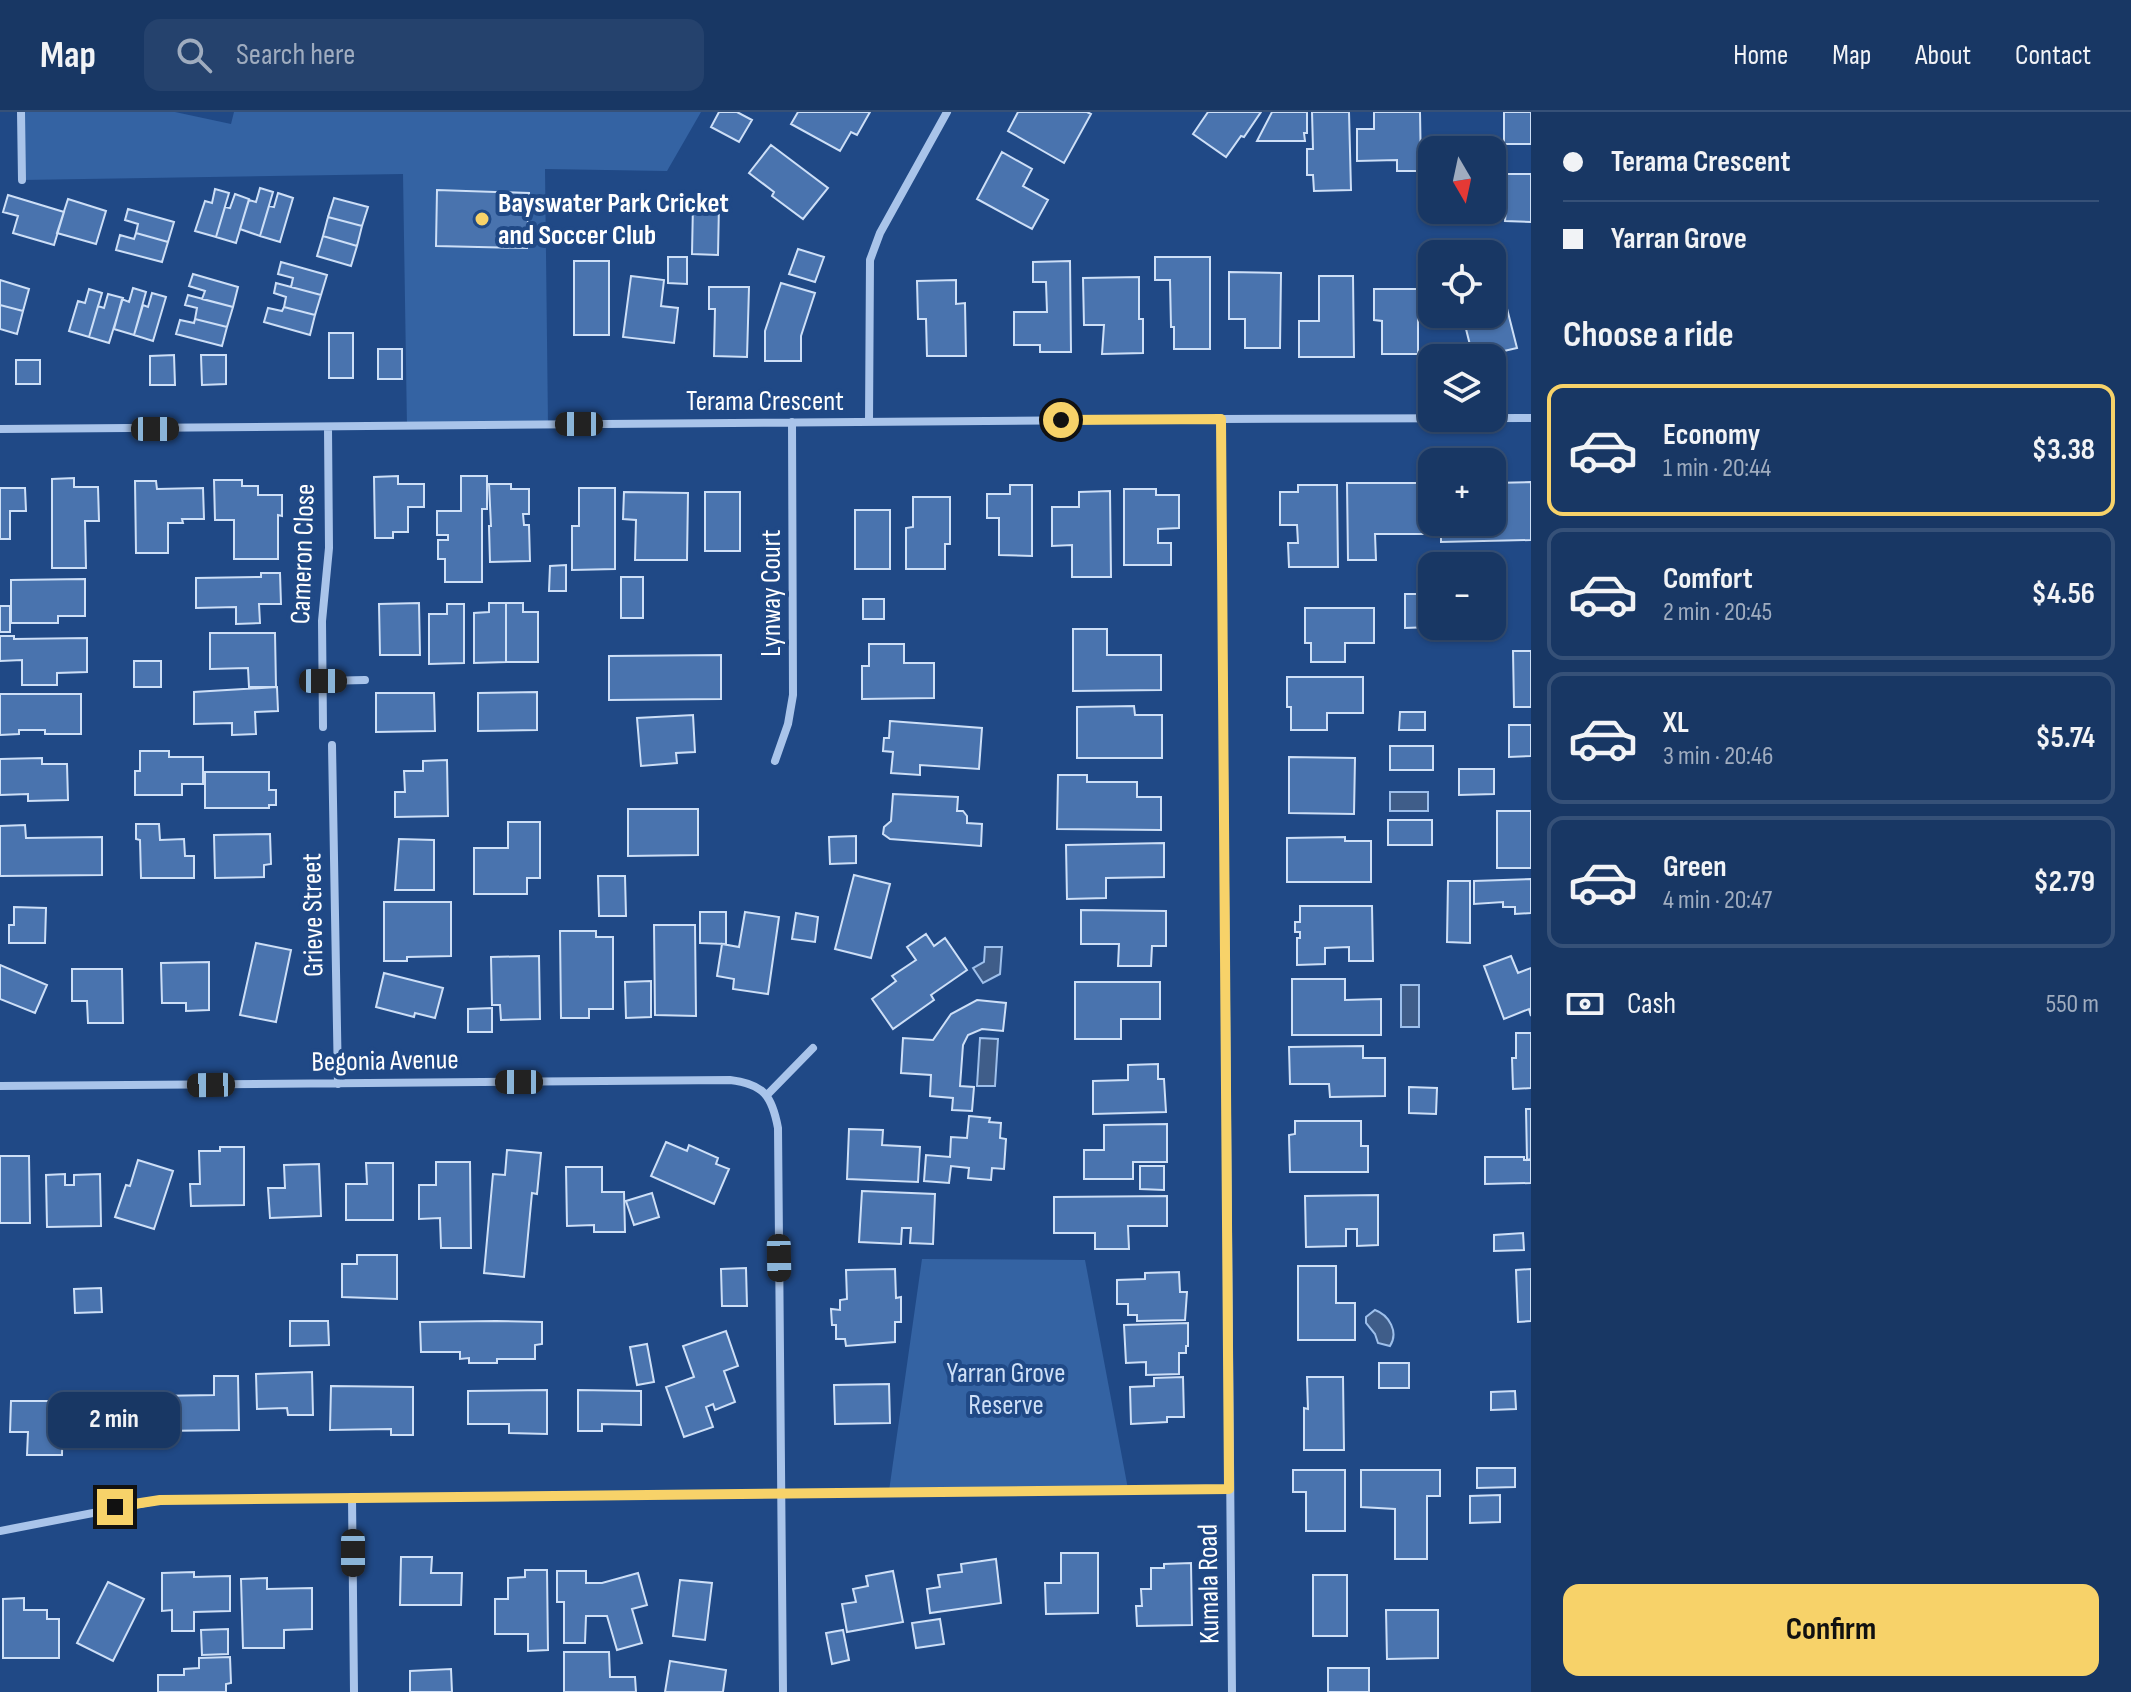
<!DOCTYPE html>
<html lang="en">
<head>
<meta charset="utf-8">
<style>
	body { margin:0; font-family:"Sofia Sans Condensed",sans-serif; background:#25426d; color:#f1f3f6; height:100vh; display:flex; flex-direction:column; font-size:30px; white-space:nowrap }
	* { box-sizing:border-box; margin:0 }
	p { font-size:26px; color:#9facbf }
	.icon { flex:none; width:44px; height:44px; fill:none; stroke:currentColor; stroke-width:2; stroke-linecap:round; stroke-linejoin:round }
	.map { position:relative; flex:1; overflow:hidden }
	.drawer { display:flex; flex-direction:column; background:#183764; width:600px }
	.drawer>* { flex:none }
	.hud { display:grid; align-content:center; height:176px; padding:0 32px; background:#183764 }
	.needle { width:52px; rotate:171deg }
	.tools { position:absolute; left:1418px; top:24px; display:grid; gap:16px }
	.tools a { display:grid; place-items:center; width:88px; height:88px; border-radius:16px; background:#183764; box-shadow:0 2px 6px #0004,0 0 0 2px #365178; font-size:40px }
	.end { position:absolute; width:36px; height:36px; margin:-18px; border:10px solid #f7d269; background:#111; box-shadow:0 0 0 4px #111 }
	.from { border-radius:50% }
	.bubble { position:absolute; height:56px; border-radius:16px; background:#183764; box-shadow:0 2px 6px #0004,0 0 0 2px #365178; font-size:26px; font-weight:700; line-height:56px; text-align:center }
	.car { position:absolute; width:24px; height:48px; margin:-24px -12px; border-radius:10px; box-shadow:0 0 6px 2px #0007; background:linear-gradient(#222 24%,#8ab4d8 0 40%,#222 0 76%,#8ab4d8 0 86%,#222 0) }
	.hud b { display:flex; align-items:center; gap:28px; height:76px; font-size:30px }
	.hud b+b { border-top:2px solid #365178 }
	.hud i { width:20px; height:20px; background:#f1f3f6 }
	ul { padding:0; list-style:none }
	li { display:flex; align-items:center; gap:24px; height:132px; margin:0 16px 12px; padding:0 16px; border:4px solid #365178; border-radius:16px }
	li div { flex:1 }
	li b { display:block; font-size:30px }
	li em { font-style:normal; font-weight:700 }
	li.active { border-color:#f7d269 }
	li>.icon { width:72px; height:72px; stroke-width:1.5 }
	h2 { padding:0 32px; font-size:36px; line-height:96px }
	.pay { display:flex; align-items:center; gap:20px; height:88px; padding:0 32px; font-size:30px }
	.pay p { margin-inline-start:auto }
	.button { display:flex; gap:16px; margin-top:auto; padding:16px 32px }
	.button a { flex:1; height:92px; border-radius:16px; background:#f7d269; color:#111; font-size:32px; font-weight:700; line-height:92px; text-align:center }
	header { display:flex; align-items:center; gap:48px; box-sizing:border-box; height:112px; padding:0 40px; background:#183764; border-bottom:2px solid #365178 }
	header strong { font-size:38px }
	nav { display:flex; gap:44px; margin-inline-start:auto; font-size:28px }
	.search { width:560px; height:72px; background:#25426d; display:flex; align-items:center; gap:20px; box-sizing:border-box; padding:0 28px; border-radius:16px; color:#9facbf; font-size:30px }
	main { display:flex; flex:1; min-height:0 }
	.map>svg:first-child { display:block }
	.green { fill:#3463a3 }
	.water { fill:#3f5d89; stroke:#9dbfeb; stroke-width:2 }
	.building { fill:#4973ae; stroke:#cddff7; stroke-width:2 }
	.lines { fill:none; stroke-linecap:round; stroke-linejoin:round }
	.street { stroke:#a9c4ea; stroke-width:8 }
	.route { stroke:#f7d269; stroke-width:10 }
	.poi-dot { fill:#f7d269; stroke:#204986; stroke-width:3 }
	.labels { text-anchor:middle; dominant-baseline:central; stroke-width:8; stroke-linejoin:round; paint-order:stroke }
	.poi-label { font-size:28px; font-weight:bold; fill:#fff; stroke:#204986; text-anchor:start }
	.street-label { font-size:28px; fill:#fff; stroke:#204986 }
	.park-label { font-size:28px; fill:#cddff7; stroke:#204986 }
</style>
</head>
<body>
<header>
<strong>Map</strong>
<div class="search"><svg class="icon" aria-label="search" viewBox="0 0 24 24"><circle cx="10" cy="10" r="6"/><path d="M15 15l6 6"/></svg>Search here</div>
<nav><a>Home</a><a>Map</a><a>About</a><a>Contact</a></nav>
</header>
<main>
<div class="map">
<svg width="1531" height="1580" viewBox="0 0 1531 1580">
	<rect width="100%" height="100%" fill="#204986"/>
	<path class="green" d="M21,0H175L231,12L234,0H701L667,59L545,57L548,313L407,315L403,62L22,68Z
		M922,1147L1085,1148L1128,1377L889,1379Z"/>
	<path class="water" d="M1390,680H1428V699H1390Z
		M985,835H1002L1000,862L983,871L973,856L984,850Z
		M1401,873H1419V915H1401Z
		M980,926L998,927L995,974H977Z
		M1375,1198C1389,1203 1399,1220 1390,1234L1378,1231L1375,1222L1366,1211V1205Z"/>
	<path class="building" d="M719,0H737L752,8L739,30L711,15Z
		M798,0H870L857,23L851,20L840,39L791,12Z
		M1018,0H1087L1091,2L1064,51L1008,19Z
		M1208,0H1261L1244,25L1241,24L1226,45L1193,22Z
		M1272,0H1307V21H1304L1305,29H1257Z
		M1312,0H1349L1351,78L1314,79L1313,63H1307V37H1313Z
		M1374,0H1420L1421,59H1397V48L1357,49V17H1374Z
		M1504,0H1531V32H1504Z
		M771,33L828,76L803,107L772,84L774,80L749,61Z
		M1002,40L1032,57L1023,74L1048,88L1032,117L977,87Z
		M1505,62H1531V110L1505,109L1506,98L1492,97V72H1505Z
		M260,76L273,80L260,124L240,117L249,88L256,90Z
		M215,77L229,81L216,125L195,119L205,89L212,91Z
		M437,78L529,81L527,136L436,134Z
		M278,81L293,86L280,130L260,124L269,94L274,95Z
		M235,82L249,87L236,131L216,125L225,95L230,96Z
		M8,83L64,100L54,133L13,121L18,104L3,100Z
		M334,86L368,95L362,114L328,105Z
		M68,87L106,99L96,132L57,121Z
		M693,91L719,92L718,143L692,142Z
		M128,97L174,110L168,130L136,121L138,112L125,108Z
		M328,105L362,114L357,134L323,124Z
		M136,121L168,130L162,150L116,138L120,123L134,127Z
		M323,124L357,134L351,154L317,144Z
		M798,137L824,145L815,170L789,162Z
		M668,145H687V172L668,171Z
		M1155,145H1210V237H1174V215H1171L1170,168H1155Z
		M574,149H609V223H574Z
		M1070,149L1071,240H1040V233H1014V200H1047L1046,170H1033V150Z
		M281,150L327,163L321,183L291,175L293,166L278,162Z
		M1229,160L1281,161L1280,236H1245V207H1229Z
		M193,162L238,175L233,195L202,187L205,179L189,174Z
		M631,164L664,168L661,194L678,196L674,231L623,225Z
		M1319,164H1353L1354,245H1299V209H1319Z
		M1139,165V207H1143V241L1102,242L1104,213H1084L1083,166Z
		M1499,165L1517,236L1482,244L1481,239L1472,241L1466,217L1475,215L1472,202H1492V167Z
		M0,168L29,177L23,199L0,193Z
		M956,168V192L965,191L966,244H927L926,207H918L917,169Z
		M276,171L321,183L315,203L284,195L286,185L274,181Z
		M781,171L815,181L801,224V249H765V219Z
		M709,175H749L747,245L714,244L715,197H709Z
		M133,176L146,180L134,223L114,217L122,187L129,190Z
		M89,177L102,181L89,225L69,219L78,189L85,191Z
		M1374,177H1418V242H1382V209L1374,208Z
		M152,181L166,185L153,229L134,223L143,193L148,195Z
		M108,182L123,186L109,231L89,225L98,194L104,196Z
		M188,183L233,195L227,215L195,207L197,196L185,193Z
		M0,193L23,199L17,222L0,217Z
		M284,195L315,203L310,223L264,210L268,196L282,199Z
		M195,207L227,215L222,234L176,222L180,208L194,211Z
		M329,221H353V266H329Z
		M378,237H402V267H378Z
		M174,243L175,273H150V244Z
		M201,243H226V272L202,273Z
		M16,248H40V272H16Z
		M398,364V372H424V395H408V420H393V426H375L374,365Z
		M461,364H487V397H482V470H445V447H438V428H448V423H437V399H461Z
		M74,366V375H98L99,409H85L86,456H52V367Z
		M214,368H242V374H258V383H282V404L278,403V447H234V408H215Z
		M135,369H156L157,377L203,376L204,407H182L183,411H168V441H136Z
		M1531,370V428L1441,430V410H1492V371Z
		M1347,371H1424V422H1375L1376,448H1348Z
		M489,372H511V377H529V402H523L524,413H529L530,449L490,450L489,414H491Z
		M1010,373H1032V444L999,443V406H987V382H1010Z
		M1298,373H1337L1338,455H1289L1288,431H1298L1297,413H1280V380H1298Z
		M0,376H25L26,399H10V427H0Z
		M579,376H615V457L572,458V414H579Z
		M1124,377H1156V383H1179V416L1158,417V431H1171V453H1124Z
		M1110,379L1111,465H1072V433L1052,434V395H1079V380Z
		M624,380L688,381L687,448H635L636,408L623,407Z
		M705,380H740V439H705Z
		M913,385H950V432H945V457H906V416L913,415Z
		M855,398H890V457H855Z
		M566,453V479H549L550,454Z
		M261,461H280L281,492H259L260,511L236,512V495L196,496V466L261,465Z
		M621,465H643V506H621Z
		M85,467V504H58V511H11V468Z
		M1405,482H1431V515L1405,516Z
		M863,487H884V507H863Z
		M419,491L420,543H380L379,492Z
		M489,491H506V550L474,551V501L489,500Z
		M506,491H523V500H538V550H506Z
		M447,492H464V551L429,552V502H447Z
		M0,494H10V520H0Z
		M1305,496H1374V531H1345V550H1311V531H1305Z
		M1073,517H1107V543H1161V578L1073,579Z
		M210,521H275L276,575H249L248,556L210,557Z
		M0,524H14V527L87,526V560L57,561V573H22V548L0,549Z
		M869,532H904V551H934V586L862,587V554H869Z
		M1513,539H1531V595H1514Z
		M721,543V587L609,588V544Z
		M134,549H161V575H134Z
		M1287,565H1363V601H1327V618H1291V595H1287Z
		M277,575L278,599L255,600L256,622L232,623V611L194,612V580Z
		M537,580V618L478,619V581Z
		M376,581H434L435,619L376,620Z
		M0,582H81V622H45V618H19V622L0,623Z
		M1134,594L1135,603H1162V646H1077V595Z
		M1400,600H1425V618H1399Z
		M693,603L695,640L676,641L677,651L641,654L637,606Z
		M890,609L982,616L979,657L920,653V663L891,661L893,640L883,639L884,626H889Z
		M1509,613H1531V644L1509,645Z
		M1390,634H1433V658H1390Z
		M140,639H169V645H203V672H182V683H135V659H140Z
		M1289,645L1355,646L1354,702L1289,701Z
		M42,646V652H67L68,688L28,689V682L0,683V647Z
		M447,648L448,704L395,705V680H405L404,659H423V649Z
		M1459,657H1494V682L1459,683Z
		M205,660H269V678H276V693H269V696H205Z
		M1058,663H1087V670H1137V685H1161V718L1057,717Z
		M893,682L958,685L957,699H963L967,704V711L982,712L981,734L890,727L883,722L884,715L891,709Z
		M628,697H698V743L628,744Z
		M1497,699H1531V756H1497Z
		M1388,708H1432V733H1388Z
		M508,710H540V766H527V782H474V736H508Z
		M136,712H159L160,728L184,727L185,744H194V766H141L140,728L136,727Z
		M25,713L26,726L102,725V763L0,764V714Z
		M270,722L271,752L264,753V765L215,766L214,723Z
		M856,724V751L830,752L829,725Z
		M1345,725V729H1371V770H1287V726Z
		M399,727L434,728V778H395Z
		M1164,731V765L1106,766V786L1067,787L1066,733Z
		M854,763L890,772L871,846L835,837Z
		M598,764H625L626,804H599Z
		M1531,767V801L1515,802V795H1503V790L1474,792V769Z
		M1448,769H1470V831L1447,830Z
		M384,790H451V844L407,845V849H384Z
		M1300,794H1372L1373,849H1349V835L1325,836V852L1297,853V826H1300V820H1295V810H1300Z
		M14,795L46,796L45,831H9V813H14Z
		M1081,798L1166,799V834H1152L1151,854H1118L1119,832H1081Z
		M700,800H726V832L700,831Z
		M745,800L779,805L768,882L733,877L734,867L717,864L722,832L739,835Z
		M796,801L818,805L815,830L792,827Z
		M654,813H695L696,904L655,903Z
		M560,819H596V825H613V897H589V906H561Z
		M926,822L934,834L945,826L967,858L931,883L934,888L893,917L872,887L896,869L892,864L916,848L907,835Z
		M256,831L291,838L276,910L240,903Z
		M539,844L540,907L501,908L500,893H492L491,845Z
		M1511,844L1518,861L1531,856V904L1529,897L1504,907L1484,854Z
		M209,850V898L186,899V891H162L161,851Z
		M0,853L47,873L35,901L0,887Z
		M72,857H122L123,911H88L87,889H72Z
		M384,861L443,876L435,906L415,901L414,905L376,895Z
		M1292,867H1345V888L1381,887V923H1292Z
		M651,869V905L626,906L625,870Z
		M1075,870H1160V907H1121V927H1075Z
		M977,888L1006,891L1003,919L982,917L968,923L963,933L960,974L974,975L972,999L952,998L953,986L930,984L931,963L901,961L903,926L933,928L951,902Z
		M492,896V920H468V897Z
		M1516,921H1531V976L1513,977L1512,946H1516Z
		M1363,934V946H1385V984L1330,985L1329,972H1290L1289,935Z
		M1158,952V967H1164L1166,1000L1093,1002V969L1128,968V953Z
		M1409,975L1437,976L1436,1002L1409,1001Z
		M1526,997H1531V1047L1527,1048Z
		M969,1004L990,1006L989,1010L1001,1011L1000,1026L1006,1027L1004,1057L992,1056L991,1068L968,1066L969,1056L951,1054L949,1071L924,1069L926,1043L950,1045L951,1025L967,1026Z
		M1295,1009H1361V1034H1368V1060H1290L1289,1023L1295,1022Z
		M1167,1012V1050H1133V1067H1084V1038H1104V1013Z
		M849,1017L883,1018L882,1033L920,1035L918,1070L847,1067Z
		M666,1030L687,1039L689,1033L718,1046L716,1052L729,1057L714,1092L651,1064Z
		M220,1035H244V1093L191,1094L190,1072H200L199,1039H220Z
		M507,1038L541,1041L537,1082L532,1081L524,1165L484,1161L493,1062L505,1063Z
		M0,1044H29L30,1111H0Z
		M1485,1045H1524V1048H1531V1071L1485,1072Z
		M138,1048L173,1059L154,1117L115,1105L126,1073L130,1074Z
		M436,1050H470L471,1136H441L440,1106L419,1107V1073H436Z
		M366,1051H393V1108H346V1072H367Z
		M319,1052L321,1104L270,1106L268,1076H285L284,1053Z
		M1140,1054H1164V1078L1140,1077Z
		M566,1055H602V1080H624L625,1120H594V1113L567,1114Z
		M65,1062V1073H74V1063L100,1062L101,1114L47,1115L46,1063Z
		M862,1079L935,1082L933,1132L910,1131L911,1116H902L901,1132L859,1130Z
		M652,1081L659,1105L634,1113L626,1089Z
		M1378,1083V1133L1357,1134V1117H1346V1134L1306,1135L1305,1084Z
		M1167,1084V1114H1128L1129,1137H1095V1121H1054V1085Z
		M1523,1121L1524,1138L1494,1139V1123Z
		M357,1143H397V1187L342,1185V1152H357Z
		M1298,1154H1336V1191H1355V1228H1298Z
		M746,1156L747,1194H722L721,1157Z
		M895,1157L896,1186L901,1185V1210H895V1230L846,1234L845,1227H836V1213H832L831,1197L840,1198V1188L847,1187L846,1158Z
		M1531,1157V1209L1518,1210L1516,1158Z
		M1179,1160L1180,1180H1187L1185,1208L1137,1209V1203H1128V1192H1117V1168L1145,1167V1161Z
		M101,1176L102,1200L75,1201L74,1177Z
		M290,1209H328L329,1233L290,1234Z
		M496,1209L542,1210V1232L535,1233V1247H497V1251H469V1246L460,1247V1240H421L420,1210Z
		M1188,1211V1234H1186V1241H1179V1262L1146,1263V1250L1126,1251L1124,1213Z
		M726,1219L738,1254L724,1259L735,1290L715,1298L713,1292L706,1295L713,1315L684,1325L666,1275L694,1265L683,1234Z
		M647,1232L654,1270L637,1273L630,1235Z
		M1379,1251H1409V1276H1379Z
		M312,1260L313,1303H288L287,1296L257,1297L256,1262Z
		M214,1264H238L239,1318L158,1319L157,1284L214,1283Z
		M1183,1265L1184,1305H1167V1310L1131,1312L1130,1275L1154,1274V1266Z
		M1307,1265H1343L1344,1338H1304V1296L1308,1297Z
		M889,1272L890,1311L835,1312L834,1273Z
		M331,1274L413,1275V1323H391V1317L330,1318Z
		M547,1278V1322L509,1321V1312H468V1279Z
		M578,1278L641,1279V1313L602,1312V1319H578Z
		M1515,1279L1516,1297L1491,1298V1280Z
		M143,1282V1325H119V1315L79,1316V1283Z
		M11,1289H63L62,1343H27L28,1320H10Z
		M1477,1356H1515V1375L1477,1376Z
		M1293,1358H1345V1419H1306V1380H1293Z
		M1361,1358H1440V1384H1427V1447H1395V1397L1361,1395Z
		M1500,1383V1410L1470,1411V1384Z
		M1061,1441H1098V1501L1046,1502L1045,1471H1061Z
		M401,1445H432L431,1461H462L461,1493H400Z
		M996,1447L1001,1491L930,1501L927,1477L940,1475L938,1463L962,1460L961,1452Z
		M1191,1451L1192,1513L1137,1514L1136,1494H1142L1141,1477H1151V1456H1164V1452Z
		M525,1458H547L548,1538L528,1539V1522H495V1487H508V1466L525,1465Z
		M557,1459H586V1471H602L638,1461L647,1493L632,1497L642,1531L617,1538L607,1504H586L585,1531H564V1490H557Z
		M893,1459L903,1510L847,1520L842,1492L856,1490L853,1477L868,1474L866,1464Z
		M194,1460V1465L230,1464V1499L194,1500V1519H172V1498L162,1499V1461Z
		M1313,1463H1347V1524H1313Z
		M267,1466V1477L312,1476V1517L284,1518V1536H243L241,1467Z
		M680,1468L712,1471L705,1528L673,1524Z
		M108,1470L144,1487L113,1549L77,1531Z
		M24,1486V1498H47V1507H59V1546H3V1487Z
		M1386,1498H1438V1546L1387,1547Z
		M940,1507L944,1532L916,1536L912,1511Z
		M228,1517V1542L202,1543L201,1518Z
		M843,1518L849,1548L832,1552L826,1521Z
		M564,1540H609L610,1565H635L636,1580H564Z
		M230,1545L231,1571L226,1572V1580H158V1563H184V1557L199,1556V1546Z
		M670,1549L726,1558L723,1580H665Z
		M1328,1556H1369V1580H1328Z
		M451,1557L452,1580H410V1559Z"/>
	<g class="lines">
		<path class="street" d="M21,0L22,68
			M1221,307L1232,1580
			M869,310L870,148L880,121L947,0
			M0,317L1221,307L1531,306
			M323,569L365,568
			M323,615L322,509L329,436L328,316
			M332,633L338,972
			M775,649L788,612L793,583L792,310
			M0,974L730,968C764,972 772,984 778,1016L783,1580
			M767,983L813,936
			M352,1385L354,1580
			M0,1419L160,1388L1229,1377"/>
	</g>
	<g class="lines">
		<path class="route" d="M115,1395L160,1388L1229,1377L1221,307L1061,308"/>
	</g>
	<circle class="poi-dot" cx="482" cy="107" r="8"/>
	<g class="labels">
		<g class="poi-label">
			<text x="498" y="91">Bayswater Park Cricket<tspan x="498" dy="32">and Soccer Club</tspan></text>
		</g>
		<g class="street-label">
			<text x="765" y="289">Terama Crescent</text>
			<text transform="translate(303 442) rotate(-88)">Cameron Close</text>
			<text transform="translate(771 481) rotate(-90)">Lynway Court</text>
			<text transform="translate(313 803) rotate(-91)">Grieve Street</text>
			<text transform="translate(385 949) rotate(-1)">Begonia Avenue</text>
			<text transform="translate(1209 1472) rotate(-91)">Kumala Road</text>
		</g>
		<g class="park-label">
			<text x="1006" y="1261">Yarran Grove<tspan x="1006" dy="32">Reserve</tspan></text>
		</g>
	</g>
</svg>
<div class="tools">
<a><svg class="needle" viewBox="-14 -14 28 28"><path d="M0-13l5 13h-10z" fill="#e53935"/><path d="M0 13l5-13h-10z" fill="#9facbf"/></svg></a>
<a><svg class="icon" aria-label="locate" viewBox="0 0 24 24"><circle cx="12" cy="12" r="6"/><path d="M12 2v4M12 18v4M2 12h4M18 12h4"/></svg></a>
<a><svg class="icon" aria-label="layers" viewBox="0 0 24 24"><path d="M12 4l9 5-9 5-9-5zM3 14l9 5 9-5"/></svg></a>
<a>+</a>
<a>−</a>
</div>
<i class="end from" style="left:1061px;top:308px"></i>
<i class="end" style="left:115px;top:1395px"></i>
<div class="bubble" style="left:48px;top:1280px;width:132px">2 min</div>
<i class="car" style="left:579px;top:312px;rotate:270deg"></i>
<i class="car" style="left:155px;top:317px;rotate:90deg"></i>
<i class="car" style="left:323px;top:569px;rotate:90deg"></i>
<i class="car" style="left:519px;top:970px;rotate:270deg"></i>
<i class="car" style="left:211px;top:973px;rotate:269deg"></i>
<i class="car" style="left:779px;top:1146px;rotate:179deg"></i>
<i class="car" style="left:353px;top:1441px;rotate:180deg"></i>
</div>
<section class="drawer">
<div class="hud">
<b><i class="from"></i>Terama Crescent</b>
<b><i></i>Yarran Grove</b>
</div>
<h2>Choose a ride</h2>
<ul>
<li class="active"><svg class="icon" aria-label="car" viewBox="0 0 24 24"><path d="M5 17H2v-5l4-1 3-4h7l3 4 3 1v5h-3M9 17h6M6 11h13"/><circle cx="7" cy="17" r="2"/><circle cx="17" cy="17" r="2"/></svg><div><b>Economy</b><p>1 min · 20:44</p></div><em>$3.38</em></li>
<li><svg class="icon" aria-label="car" viewBox="0 0 24 24"><path d="M5 17H2v-5l4-1 3-4h7l3 4 3 1v5h-3M9 17h6M6 11h13"/><circle cx="7" cy="17" r="2"/><circle cx="17" cy="17" r="2"/></svg><div><b>Comfort</b><p>2 min · 20:45</p></div><em>$4.56</em></li>
<li><svg class="icon" aria-label="car" viewBox="0 0 24 24"><path d="M5 17H2v-5l4-1 3-4h7l3 4 3 1v5h-3M9 17h6M6 11h13"/><circle cx="7" cy="17" r="2"/><circle cx="17" cy="17" r="2"/></svg><div><b>XL</b><p>3 min · 20:46</p></div><em>$5.74</em></li>
<li><svg class="icon" aria-label="car" viewBox="0 0 24 24"><path d="M5 17H2v-5l4-1 3-4h7l3 4 3 1v5h-3M9 17h6M6 11h13"/><circle cx="7" cy="17" r="2"/><circle cx="17" cy="17" r="2"/></svg><div><b>Green</b><p>4 min · 20:47</p></div><em>$2.79</em></li>
</ul>
<div class="pay"><svg class="icon" aria-label="cash" viewBox="0 0 24 24"><path d="M3 7h18v10H3z"/><circle cx="12" cy="12" r="2"/></svg>Cash<p>550 m</p></div>
<div class="button"><a>Confirm</a></div>
</section>
</main>
</body>
</html>
